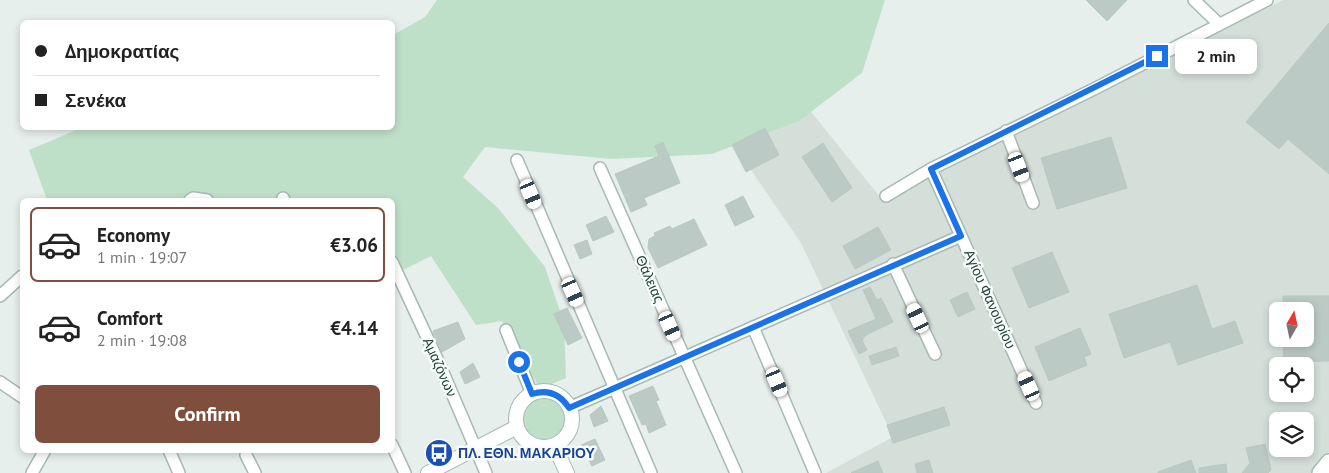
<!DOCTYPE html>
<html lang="en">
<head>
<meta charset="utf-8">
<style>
	body { margin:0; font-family:"PT Sans",sans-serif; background:#f6f6f6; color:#222; height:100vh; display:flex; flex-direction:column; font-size:19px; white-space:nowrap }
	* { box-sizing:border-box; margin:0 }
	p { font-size:16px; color:#767676 }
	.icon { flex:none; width:28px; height:28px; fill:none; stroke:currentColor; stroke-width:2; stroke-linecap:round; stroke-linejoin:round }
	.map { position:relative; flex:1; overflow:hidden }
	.side { position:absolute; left:20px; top:198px; width:375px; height:255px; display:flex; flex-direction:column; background:#fff; border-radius:8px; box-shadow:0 2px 8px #0003 }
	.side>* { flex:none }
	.guide { position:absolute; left:20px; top:20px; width:375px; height:110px; border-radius:8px; box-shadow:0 2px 8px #0003; display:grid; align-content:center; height:110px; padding:0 15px; background:#fff }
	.needle { width:32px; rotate:9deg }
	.controls { position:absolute; left:1269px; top:302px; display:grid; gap:10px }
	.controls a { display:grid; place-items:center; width:45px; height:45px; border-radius:8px; background:#fff; box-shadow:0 2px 8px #0003; font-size:25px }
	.end { position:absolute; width:22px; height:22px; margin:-11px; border:6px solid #1a73e8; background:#fff; box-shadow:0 0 0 2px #fff }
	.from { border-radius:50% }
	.bubble { position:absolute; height:35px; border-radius:8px; background:#fff; box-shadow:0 2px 8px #0003; font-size:16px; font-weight:800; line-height:35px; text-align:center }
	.car { position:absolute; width:15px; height:30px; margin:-15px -8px; border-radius:6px; box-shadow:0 0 4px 1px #0007; background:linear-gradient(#fff 24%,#345 0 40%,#fff 0 76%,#345 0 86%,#fff 0) }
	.guide b { display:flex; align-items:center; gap:18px; height:48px; font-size:19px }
	.guide b+b { border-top:1px solid #e0e0e0 }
	.guide i { width:12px; height:12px; background:#222 }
	ul { padding:9px 0 0; list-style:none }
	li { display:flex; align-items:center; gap:15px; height:75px; margin:0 10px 8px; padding:0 5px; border:2px solid transparent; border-radius:8px }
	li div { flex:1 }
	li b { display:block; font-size:19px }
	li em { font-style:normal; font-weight:800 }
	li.on { border-color:#804e3d }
	li>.icon { width:45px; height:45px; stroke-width:1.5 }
	.action { display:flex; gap:10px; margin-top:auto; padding:10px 15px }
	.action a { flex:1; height:58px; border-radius:8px; background:#804e3d; color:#fff; font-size:20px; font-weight:800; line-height:58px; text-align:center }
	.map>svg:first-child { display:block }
	.built { fill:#d4dfda; fill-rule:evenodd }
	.green { fill:#bfe0c8 }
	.building { fill:#bbcac4; stroke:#b8c9c2 }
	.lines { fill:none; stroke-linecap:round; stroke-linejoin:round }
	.minor-casing { stroke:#a8b8b2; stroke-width:14 }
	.tertiary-casing { stroke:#a8b8b2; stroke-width:16 }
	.secondary-casing { stroke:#a4bbb3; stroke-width:18 }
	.minor { stroke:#fff; stroke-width:11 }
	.tertiary { stroke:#fff; stroke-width:14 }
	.secondary { stroke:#fff; stroke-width:15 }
	.route { stroke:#1a73e8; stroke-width:6 }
	.labels { text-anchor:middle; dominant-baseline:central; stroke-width:5; stroke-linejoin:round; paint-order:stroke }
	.street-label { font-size:14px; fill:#24423a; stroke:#f7fbf9 }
	.transit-label { font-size:14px; font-weight:bold; fill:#164399; stroke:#f7fbf9; text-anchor:start }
</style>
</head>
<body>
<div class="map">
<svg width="1329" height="473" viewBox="0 0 1329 473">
	<rect width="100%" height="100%" fill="#e6efeb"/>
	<path class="built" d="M1283,0H1329V452L1311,473H826L893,437L801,243L727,135L803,102L885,203L943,167ZM1278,311H1305V339H1278ZM1278,366H1305V394H1278ZM1278,421H1305V449H1278Z"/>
	<path class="green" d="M437,0H885L862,73L799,121L712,154L611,159L485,147L463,177L498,208L545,267L564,323L566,378L540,389L502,321L476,325L431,256L393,275L392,200H47L29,150L81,128H392L393,35L425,17Z
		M521 419a22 22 0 1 1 44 0a22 22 0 1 1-44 0Z"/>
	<path class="building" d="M1086,0H1127L1107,21Z
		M1329,23V174L1288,139L1279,149L1246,122Z
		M765,128L779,155L746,172L732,145Z
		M1111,137L1127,188L1057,209L1041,158Z
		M663,142L680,183L644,198L647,205L631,212L615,174L659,156L655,146Z
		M823,143L852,188L832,202L802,157Z
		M743,196L754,217L735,226L725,205Z
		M606,216L614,232L593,241L586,225Z
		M694,219L707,245L658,268L648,248L649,239L655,236L654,233L670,226L672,229Z
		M878,227L891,250L855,269L843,246Z
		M587,240L592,254L580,259L574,245Z
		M1052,252L1069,292L1029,308L1012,268Z
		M1197,285L1212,329L1235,321L1243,343L1178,365L1170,342L1124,358L1109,314Z
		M870,287L877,300L881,298L893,322L866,335L862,340L867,350L859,354L848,331L876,319L863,290Z
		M967,292L975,309L958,317L950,300Z
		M1283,296H1329V361L1284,362L1283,339H1305V311H1283Z
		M567,308L582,338L568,345L554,314Z
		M458,322L465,339L442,352L433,331Z
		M1080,328L1091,354L1084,357L1087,365L1049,381L1035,347Z
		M896,347L899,356L872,365L869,356Z
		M473,363L480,377L465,384L460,372Z
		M653,386L659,400L656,401L666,425L649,433L646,424L642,425L629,396Z
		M601,406L608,421L594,427L590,415Z
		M944,407L950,425L893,443L887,425Z
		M595,439L605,460L592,466L581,445Z
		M1265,444L1271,470L1268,473H1242L1250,463L1246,448Z
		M929,460L933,473H917L915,464Z
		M1191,460L1196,473H1158V472Z
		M878,461L883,473H851Z
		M1226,464L1227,473H1199V468Z"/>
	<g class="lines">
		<defs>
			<path id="minor" d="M1194,0L1219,24
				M1006,131L1033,203
				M517,160L651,473
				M600,168L736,473
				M931,169L1036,403
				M886,196L931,169L1094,89L1267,0
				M283,198L284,200
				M190,200L193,198L207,200
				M392,262L439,363L486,473
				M893,264L935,354
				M0,296L22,276
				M753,327L815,473
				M506,330L532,394
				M0,382L22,397
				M569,408L961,236
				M392,445L405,473
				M169,450L179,473
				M246,455L255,473
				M32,473L45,450"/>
			<path id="tertiary" d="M516 419a28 28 0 1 1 56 0a28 28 0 1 1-56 0Z
				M554,445L567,473
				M428,473L517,427"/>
			<path id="secondary" d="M1320,473L1329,462"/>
		</defs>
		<use href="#minor" class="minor-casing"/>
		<use href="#tertiary" class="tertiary-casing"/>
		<use href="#secondary" class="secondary-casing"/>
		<use href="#minor" class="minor"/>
		<use href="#tertiary" class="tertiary"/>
		<use href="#secondary" class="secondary"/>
	</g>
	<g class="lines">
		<path class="route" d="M519,362L532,394C548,389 560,394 569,408L961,236L931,169L1157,56"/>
	</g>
	<defs>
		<symbol id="bus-disc" viewBox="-11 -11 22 22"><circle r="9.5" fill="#1a4fb4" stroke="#f7fbf9"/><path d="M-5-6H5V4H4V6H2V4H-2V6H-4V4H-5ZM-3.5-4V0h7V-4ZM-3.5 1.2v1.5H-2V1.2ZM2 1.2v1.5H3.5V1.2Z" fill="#fff"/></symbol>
	</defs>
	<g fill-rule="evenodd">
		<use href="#bus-disc" x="423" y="437" width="32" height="32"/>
	</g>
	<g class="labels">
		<g class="street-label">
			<text transform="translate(650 279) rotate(66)">Θάλειας</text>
			<text transform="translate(990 299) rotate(66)">Αγίου Φανουρίου</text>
			<text transform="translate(440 367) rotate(66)">Αμαζόνων</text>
		</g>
		<g class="transit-label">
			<text x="458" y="453">ΠΛ. ΕΘΝ. ΜΑΚΑΡΙΟΥ</text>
		</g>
	</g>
</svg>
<div class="controls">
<a><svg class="needle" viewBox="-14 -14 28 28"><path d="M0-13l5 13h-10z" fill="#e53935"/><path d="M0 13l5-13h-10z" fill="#767676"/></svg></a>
<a><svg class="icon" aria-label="locate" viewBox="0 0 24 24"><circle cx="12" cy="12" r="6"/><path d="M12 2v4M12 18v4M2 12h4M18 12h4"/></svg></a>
<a><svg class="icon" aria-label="layers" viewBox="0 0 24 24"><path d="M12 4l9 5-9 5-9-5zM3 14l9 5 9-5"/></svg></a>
</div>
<i class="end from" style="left:519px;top:362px"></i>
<i class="end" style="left:1157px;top:56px"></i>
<div class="bubble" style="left:1175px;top:39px;width:82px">2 min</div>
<i class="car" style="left:1019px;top:167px;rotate:159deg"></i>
<i class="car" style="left:531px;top:194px;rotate:157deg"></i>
<i class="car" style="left:573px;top:292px;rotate:156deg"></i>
<i class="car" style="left:918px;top:318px;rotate:335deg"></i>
<i class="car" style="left:670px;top:326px;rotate:156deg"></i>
<i class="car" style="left:777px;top:382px;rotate:157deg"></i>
<i class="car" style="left:1029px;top:386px;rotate:336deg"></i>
<div class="guide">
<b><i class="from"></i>Δημοκρατίας</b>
<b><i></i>Σενέκα</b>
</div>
<section class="side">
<ul>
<li class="on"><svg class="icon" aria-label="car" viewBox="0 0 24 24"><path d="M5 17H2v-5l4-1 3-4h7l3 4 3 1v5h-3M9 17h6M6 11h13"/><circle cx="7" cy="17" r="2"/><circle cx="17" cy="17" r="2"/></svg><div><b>Economy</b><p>1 min · 19:07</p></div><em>€3.06</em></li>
<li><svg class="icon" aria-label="car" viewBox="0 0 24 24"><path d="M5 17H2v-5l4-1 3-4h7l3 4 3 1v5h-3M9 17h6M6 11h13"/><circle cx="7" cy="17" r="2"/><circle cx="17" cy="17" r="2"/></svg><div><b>Comfort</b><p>2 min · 19:08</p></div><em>€4.14</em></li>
</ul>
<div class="action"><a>Confirm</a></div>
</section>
</div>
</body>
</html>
